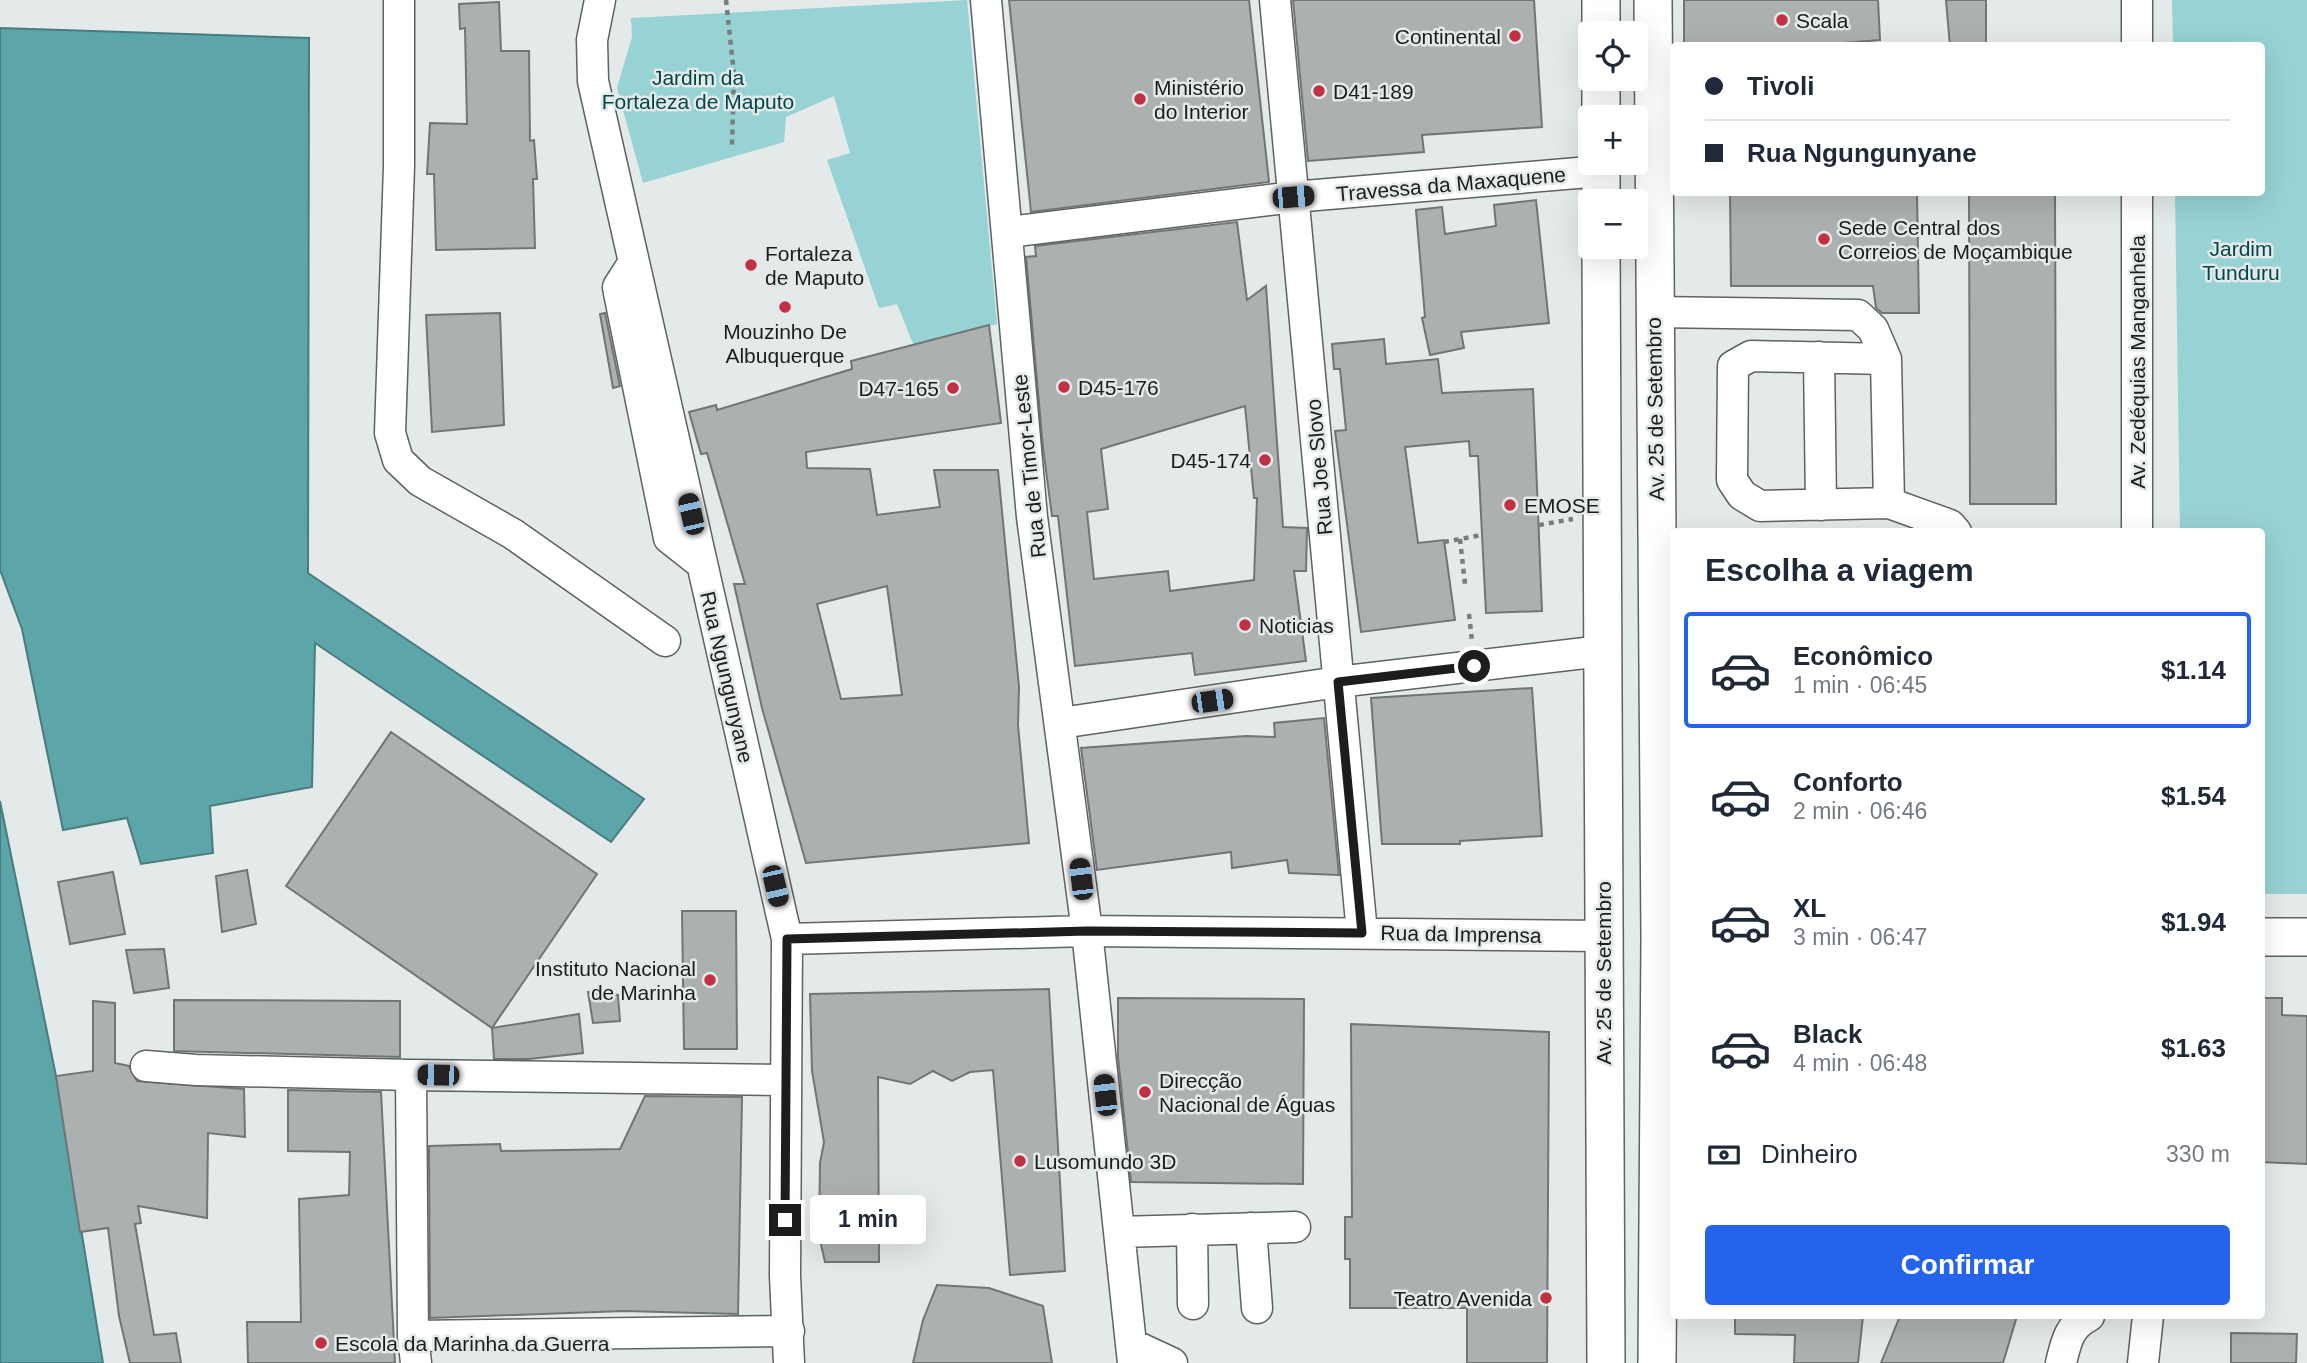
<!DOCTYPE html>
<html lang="pt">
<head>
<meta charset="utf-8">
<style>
	body { margin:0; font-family:Helvetica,sans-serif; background:#f6f6f7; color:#1f2937; height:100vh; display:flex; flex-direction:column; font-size:26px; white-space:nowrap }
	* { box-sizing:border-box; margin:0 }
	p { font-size:23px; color:#747a83 }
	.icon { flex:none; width:38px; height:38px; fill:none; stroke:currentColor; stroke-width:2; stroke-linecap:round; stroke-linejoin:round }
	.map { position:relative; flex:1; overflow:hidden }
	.drawer { position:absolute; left:1670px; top:528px; width:595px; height:791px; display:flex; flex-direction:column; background:#fff; border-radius:7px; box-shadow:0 7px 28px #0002 }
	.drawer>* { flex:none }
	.top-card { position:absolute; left:1670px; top:42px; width:595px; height:154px; border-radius:7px; box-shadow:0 7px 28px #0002; display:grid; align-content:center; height:154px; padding:0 35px; background:#fff }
	.tools { position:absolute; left:1578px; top:21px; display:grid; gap:14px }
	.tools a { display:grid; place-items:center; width:70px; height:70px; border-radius:7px; background:#fff; box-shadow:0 7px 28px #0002; font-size:35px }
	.end { position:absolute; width:32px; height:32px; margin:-16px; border:9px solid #1c1d1d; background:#fff; box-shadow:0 0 0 4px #fff }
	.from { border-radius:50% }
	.bubble { position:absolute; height:49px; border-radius:7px; background:#fff; box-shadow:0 7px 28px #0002; font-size:23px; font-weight:800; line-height:49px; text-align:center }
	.car { position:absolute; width:21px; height:42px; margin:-21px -10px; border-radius:9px; box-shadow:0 0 5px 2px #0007; background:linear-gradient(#222 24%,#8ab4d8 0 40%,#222 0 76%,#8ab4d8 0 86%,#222 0) }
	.top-card b { display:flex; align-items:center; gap:24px; height:66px; font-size:26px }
	.top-card b+b { border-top:2px solid #e0e1e3 }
	.top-card i { width:18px; height:18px; background:#1f2937 }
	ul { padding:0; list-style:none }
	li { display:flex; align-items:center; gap:21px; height:116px; margin:0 14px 10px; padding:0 21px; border:4px solid transparent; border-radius:7px }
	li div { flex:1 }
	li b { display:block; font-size:26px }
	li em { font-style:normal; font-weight:800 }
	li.active { border-color:#2563eb }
	li>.icon { width:63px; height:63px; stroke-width:1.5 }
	h2 { padding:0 35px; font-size:32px; line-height:84px }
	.pay { display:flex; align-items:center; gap:18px; height:77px; padding:0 35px; font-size:26px }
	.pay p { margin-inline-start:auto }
	.cta { display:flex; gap:14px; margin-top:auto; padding:14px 35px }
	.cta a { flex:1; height:80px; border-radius:7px; background:#2563eb; color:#fff; font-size:28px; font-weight:800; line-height:80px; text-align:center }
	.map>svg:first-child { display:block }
	.green { fill:#97d2d4 }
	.water { fill:#5ca5a9; stroke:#497c7f; stroke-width:2 }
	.building { fill:#acb0b0; stroke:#707575; stroke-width:2; fill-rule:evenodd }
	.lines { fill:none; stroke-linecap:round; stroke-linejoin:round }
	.minor-casing { stroke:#5e6262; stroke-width:33 }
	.major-casing { stroke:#5e6262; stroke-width:40 }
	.path { stroke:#7a7d7d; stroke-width:4.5; stroke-dasharray:5 5; stroke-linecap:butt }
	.minor { stroke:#fff; stroke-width:30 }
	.major { stroke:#fff; stroke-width:37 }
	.route { stroke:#1c1d1d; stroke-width:9 }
	.poi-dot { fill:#c23143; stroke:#e4e9e9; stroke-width:2.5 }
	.labels { text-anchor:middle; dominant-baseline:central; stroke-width:5; stroke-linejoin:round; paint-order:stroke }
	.poi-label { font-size:21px; fill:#1c1d1d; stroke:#e4e9e9; text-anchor:start }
	.park-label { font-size:21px; fill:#00474a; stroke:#e4e9e9 }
	.street-label { font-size:21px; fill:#1c1d1d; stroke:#e4e9e9 }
</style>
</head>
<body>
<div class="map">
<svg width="2307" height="1363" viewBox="0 0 2307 1363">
	<rect width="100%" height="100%" fill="#e4e9e9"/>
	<path class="green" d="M967,0L997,324L914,346L897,304L879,308L827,160L850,153L834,96L786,117L784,142L643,183L617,88L632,37L631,18Z
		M2172,0H2307V894H2261V532H2180L2175,193L2261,192V46L2173,45Z"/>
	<path class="water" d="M0,28L309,38L308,573L644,799L611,842L315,643L312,787L210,806L213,853L141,864L127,818L63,830L22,629L0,570Z
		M0,801L56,1076L103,1363H0Z"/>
	<path class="building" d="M1009,0H1249L1269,182L1031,212Z
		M1293,0H1534L1542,127L1422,135L1424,152L1308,161Z
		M1684,0H1878L1880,40L1807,46H1684Z
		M1946,0H1986V46H1950Z
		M499,2L501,51H529L530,141L534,140L537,179H533L535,248L436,250L434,174H427L430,123L467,124L465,28L460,29L459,4Z
		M1730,192H1917L1919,313H1882L1876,308L1873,286H1731Z
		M1969,192H2055L2056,504H1970Z
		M1536,200L1549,323L1461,332L1464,348L1430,355L1422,318L1425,317L1416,210L1442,207L1445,234L1496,226L1494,205Z
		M1237,222L1247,300L1266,286L1283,527L1307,528L1306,571H1294L1306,661L1195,675L1192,653L1075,666L1058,516H1052L1043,448L1026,257L1036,256L1035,246ZM1245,406L1254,498H1257L1254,580L1170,591L1168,571L1094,579L1087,512L1108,509L1101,449Z
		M500,313L504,425L432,432L426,315Z
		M605,313L620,386L613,388L600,314Z
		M989,325L1001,423L806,452L807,468L870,469L877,515L940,507L934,470H998L1019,687L1018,725L1029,843L806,863L762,708L734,584H745L707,453L701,454L689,412L716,405L717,410L852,369L851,361ZM887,586L902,695L841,699L817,604Z
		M1384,339L1386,364L1438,359L1442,393L1533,389L1542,611L1486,613L1478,456H1470L1469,441L1405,447L1418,543L1444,540L1455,620L1361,632L1335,431L1346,430L1340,369H1334L1332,344Z
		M1532,688L1542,836L1460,841V844H1382L1371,698Z
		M1324,718L1339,875L1289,873L1287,860L1232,868L1231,852L1097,870L1081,748L1246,736L1275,737L1274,723Z
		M391,732L597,874L492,1028L286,886Z
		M247,870L256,924L222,932L216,876Z
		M113,872L125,934L70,944L58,882Z
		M682,911H736L737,1049H684Z
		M164,949L169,988L134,993L126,950Z
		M1049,989L1065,1271L1010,1275L993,1070L970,1072L952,1081L933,1071L910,1084L878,1077L879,1262H825L819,1236L820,1163L824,1142L812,1071L810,994Z
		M588,992L618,995L620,1021L593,1023Z
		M1118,998L1304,999L1303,1184L1131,1182L1118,1057Z
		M2261,998H2282V1015L2307,1016V1164L2261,1162Z
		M174,1000L400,1001V1057L174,1051Z
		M93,1001L115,1003V1063L129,1066L137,1081L244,1089L245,1137L208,1133L207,1218L138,1206L141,1223L135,1224L154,1335L176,1333L181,1363H130L119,1316L108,1228L80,1232L56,1076L93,1071Z
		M579,1014L583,1053L529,1059H494L492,1028Z
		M1351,1024L1549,1032L1547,1363H1467V1308H1350V1259H1345V1217H1352Z
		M288,1090L381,1092L395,1363H248L247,1322H301L299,1199L349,1195L350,1152L288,1151Z
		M645,1096L742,1097L738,1314L624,1311L430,1318L429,1146L500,1144L501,1151L620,1149Z
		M937,1285L989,1288L1043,1306L1052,1363H913L923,1320Z
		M1735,1316H1863L1858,1363H1794L1795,1335L1735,1334Z
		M1900,1316H2017L2003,1363H1881Z
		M2231,1333L2297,1334L2296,1363H2231Z"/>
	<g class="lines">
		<defs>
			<path id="minor" d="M399,0V166L390,433L398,460L420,481L513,534L665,641
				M600,0L592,40L593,81L787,939L785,1276L789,1363
				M986,0L1032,517L1087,931L1133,1363
				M1275,0L1362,933
				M2137,46V0
				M1009,232L1293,197L1601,171
				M634,262L618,287L619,293L669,538L702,564
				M1653,312L1858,315L1873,329L1886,359L1889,503
				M1819,357L1821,505
				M1886,359L1751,356L1733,366L1732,480L1742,495L1760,506L1889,503L1950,525L1956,532
				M2137,532V192
				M1061,723L1338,682L1602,651
				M787,939L1087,931L1603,936
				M146,1066L196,1070L411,1075L784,1080
				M411,1075L413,1336L416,1363
				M1251,1228L1257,1308
				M1192,1229L1193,1304
				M1119,1232L1295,1227
				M413,1336L789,1331
				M1131,1344L1172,1363
				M2061,1363C2066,1342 2069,1326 2089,1316
				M2143,1363L2148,1316"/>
			<path id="major" d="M1601,0V33
				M1653,0L1660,937L1657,1363
				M1601,79V117
				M1601,163V201
				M1601,247L1606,1363
				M2261,937H2307"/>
		</defs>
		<use href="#minor" class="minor-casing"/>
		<use href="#major" class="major-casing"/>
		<path class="path" d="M726,0L734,74L732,146
			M1539,525L1573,519
			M1460,539L1465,584
			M1444,542L1482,535
			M1469,614L1472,641"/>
		<use href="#minor" class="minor"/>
		<use href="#major" class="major"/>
	</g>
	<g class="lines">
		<path class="route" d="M785,1220L787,939L1087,931L1362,933L1338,682L1474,666"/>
	</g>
	<g class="poi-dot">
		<circle cx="1782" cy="20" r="7"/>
		<circle cx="1515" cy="36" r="7"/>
		<circle cx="1319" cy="91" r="7"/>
		<circle cx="1140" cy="99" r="7"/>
		<circle cx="1824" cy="239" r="7"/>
		<circle cx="751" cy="265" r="7"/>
		<circle cx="785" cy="307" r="7"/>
		<circle cx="1064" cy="387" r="7"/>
		<circle cx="953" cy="388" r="7"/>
		<circle cx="1265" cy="460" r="7"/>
		<circle cx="1510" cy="505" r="7"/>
		<circle cx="1245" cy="625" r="7"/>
		<circle cx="710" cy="980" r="7"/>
		<circle cx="1145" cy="1092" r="7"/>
		<circle cx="1020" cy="1161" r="7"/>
		<circle cx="1546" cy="1298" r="7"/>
		<circle cx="321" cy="1343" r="7"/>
	</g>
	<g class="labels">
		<g class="poi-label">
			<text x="1796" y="20">Scala</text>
			<text x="1501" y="36" text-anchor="end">Continental</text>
			<text x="1154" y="87">Ministério<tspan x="1154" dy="24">do Interior</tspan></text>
			<text x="1333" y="91">D41-189</text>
			<text x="1838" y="227">Sede Central dos<tspan x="1838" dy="24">Correios de Moçambique</tspan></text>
			<text x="765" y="253">Fortaleza<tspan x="765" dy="24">de Maputo</tspan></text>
			<text x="785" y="331" text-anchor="middle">Mouzinho De<tspan x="785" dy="24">Albuquerque</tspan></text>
			<text x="1078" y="387">D45-176</text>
			<text x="939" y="388" text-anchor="end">D47-165</text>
			<text x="1251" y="460" text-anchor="end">D45-174</text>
			<text x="1524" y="505">EMOSE</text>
			<text x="1259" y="625">Noticias</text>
			<text x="696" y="968" text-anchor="end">Instituto Nacional<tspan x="696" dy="24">de Marinha</tspan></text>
			<text x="1159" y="1080">Direcção<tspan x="1159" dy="24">Nacional de Águas</tspan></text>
			<text x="1034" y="1161">Lusomundo 3D</text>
			<text x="1532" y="1298" text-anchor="end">Teatro Avenida</text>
			<text x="335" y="1343">Escola da Marinha da Guerra</text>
		</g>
		<g class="park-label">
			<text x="698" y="77">Jardim da<tspan x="698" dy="24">Fortaleza de Maputo</tspan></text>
			<text x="2241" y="248">Jardim<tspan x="2241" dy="24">Tunduru</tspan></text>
		</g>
		<g class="street-label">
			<text transform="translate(1451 184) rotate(-5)">Travessa da Maxaquene</text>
			<text transform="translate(2137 362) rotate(-90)">Av. Zedéquias Manganhela</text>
			<text transform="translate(1655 409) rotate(-91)">Av. 25 de Setembro</text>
			<text transform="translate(1029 466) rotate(-96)">Rua de Timor-Leste</text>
			<text transform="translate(1319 467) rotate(-95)">Rua Joe Slovo</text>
			<text transform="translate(727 677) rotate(77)">Rua Ngungunyane</text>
			<text transform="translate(1461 934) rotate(1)">Rua da Imprensa</text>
			<text transform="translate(1603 973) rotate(-90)">Av. 25 de Setembro</text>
		</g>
	</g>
</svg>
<div class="tools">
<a><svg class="icon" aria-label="locate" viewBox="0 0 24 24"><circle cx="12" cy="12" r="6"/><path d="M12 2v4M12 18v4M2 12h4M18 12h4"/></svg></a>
<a>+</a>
<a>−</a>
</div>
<i class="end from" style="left:1474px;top:666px"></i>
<i class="end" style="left:785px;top:1220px"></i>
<div class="bubble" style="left:810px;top:1195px;width:116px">1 min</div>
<i class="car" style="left:1293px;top:197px;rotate:85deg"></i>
<i class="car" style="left:691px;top:514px;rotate:347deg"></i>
<i class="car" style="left:1212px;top:701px;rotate:82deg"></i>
<i class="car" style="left:1081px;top:879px;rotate:353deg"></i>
<i class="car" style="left:775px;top:886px;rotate:167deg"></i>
<i class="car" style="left:438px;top:1075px;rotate:271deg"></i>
<i class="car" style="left:1105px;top:1095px;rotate:354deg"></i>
<div class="top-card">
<b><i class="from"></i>Tivoli</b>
<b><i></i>Rua Ngungunyane</b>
</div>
<section class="drawer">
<h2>Escolha a viagem</h2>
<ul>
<li class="active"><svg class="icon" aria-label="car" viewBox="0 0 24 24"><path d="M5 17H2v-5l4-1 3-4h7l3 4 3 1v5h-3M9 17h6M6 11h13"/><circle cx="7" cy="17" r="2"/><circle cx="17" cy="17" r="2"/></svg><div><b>Econômico</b><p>1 min · 06:45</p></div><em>$1.14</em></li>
<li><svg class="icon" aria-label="car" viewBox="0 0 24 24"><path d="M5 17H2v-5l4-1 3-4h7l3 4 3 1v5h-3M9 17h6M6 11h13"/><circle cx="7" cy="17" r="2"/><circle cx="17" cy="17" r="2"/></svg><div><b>Conforto</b><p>2 min · 06:46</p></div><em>$1.54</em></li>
<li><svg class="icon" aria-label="car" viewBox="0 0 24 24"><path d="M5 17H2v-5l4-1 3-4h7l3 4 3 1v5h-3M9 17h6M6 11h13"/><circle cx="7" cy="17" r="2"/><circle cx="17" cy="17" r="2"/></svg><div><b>XL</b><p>3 min · 06:47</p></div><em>$1.94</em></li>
<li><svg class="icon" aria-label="car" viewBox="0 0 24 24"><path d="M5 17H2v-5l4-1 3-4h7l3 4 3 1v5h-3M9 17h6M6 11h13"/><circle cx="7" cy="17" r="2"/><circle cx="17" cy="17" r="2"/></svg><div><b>Black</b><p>4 min · 06:48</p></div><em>$1.63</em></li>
</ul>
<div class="pay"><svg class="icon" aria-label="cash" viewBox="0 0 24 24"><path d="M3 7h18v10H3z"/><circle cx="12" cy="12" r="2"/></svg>Dinheiro<p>330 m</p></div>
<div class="cta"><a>Confirmar</a></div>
</section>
</div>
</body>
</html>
